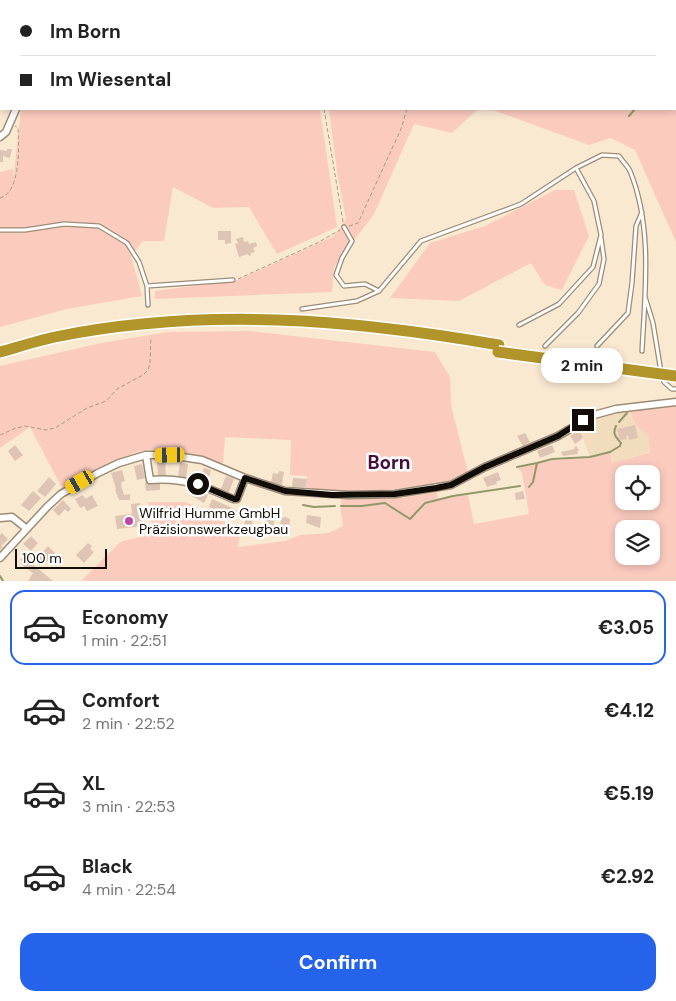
<!DOCTYPE html>
<html lang="en">
<head>
<meta charset="utf-8">
<style>
	body { margin:0; font-family:"DM Sans",sans-serif; background:#f6f6f6; color:#222; height:100vh; display:flex; flex-direction:column; font-size:19px; white-space:nowrap }
	* { box-sizing:border-box; margin:0 }
	p { font-size:16px; color:#767676 }
	.icon { flex:none; width:28px; height:28px; fill:none; stroke:currentColor; stroke-width:2; stroke-linecap:round; stroke-linejoin:round }
	.map { position:relative; height:581px; overflow:hidden }
	.side { display:flex; flex-direction:column; background:#fff; flex:1 }
	.side>* { flex:none }
	.guide { position:absolute; left:0px; top:0px; width:676px; height:110px; box-shadow:0 2px 8px #0003; display:grid; align-content:center; height:110px; padding:0 20px; background:#fff }
	.tools { position:absolute; left:615px; top:465px; display:grid; gap:10px }
	.tools a { display:grid; place-items:center; width:45px; height:45px; border-radius:10px; background:#fff; box-shadow:0 2px 8px #0003; font-size:25px }
	.scale { position:absolute; left:15px; bottom:12px; width:92px; box-sizing:border-box; padding-left:5px; border:2px solid #110c05; border-top:0; font-size:14px; line-height:18px; white-space:nowrap; color:#110c05; -webkit-text-stroke:4px #fff; paint-order:stroke }
	.end { position:absolute; width:22px; height:22px; margin:-11px; border:6px solid #110c05; background:#fff; box-shadow:0 0 0 2px #fff }
	.from { border-radius:50% }
	.bubble { position:absolute; height:35px; border-radius:15px; background:#fff; box-shadow:0 2px 8px #0003; font-size:16px; font-weight:700; line-height:35px; text-align:center }
	.car { position:absolute; width:15px; height:30px; margin:-15px -8px; border-radius:6px; box-shadow:0 0 4px 1px #0007; background:linear-gradient(#f5c518 24%,#345 0 40%,#f5c518 0 76%,#345 0 86%,#f5c518 0) }
	.guide b { display:flex; align-items:center; gap:18px; height:48px; font-size:19px }
	.guide b+b { border-top:1px solid #e0e0e0 }
	.guide i { width:12px; height:12px; background:#222 }
	ul { padding:9px 0 0; list-style:none }
	li { display:flex; align-items:center; gap:15px; height:75px; margin:0 10px 8px; padding:0 10px; border:2px solid transparent; border-radius:15px }
	li div { flex:1 }
	li b { display:block; font-size:19px }
	li em { font-style:normal; font-weight:700 }
	li.active { border-color:#2563eb }
	li>.icon { width:45px; height:45px; stroke-width:1.5 }
	.cta { display:flex; gap:10px; margin-top:auto; padding:10px 20px }
	.cta a { flex:1; height:58px; border-radius:15px; background:#2563eb; color:#fff; font-size:20px; font-weight:700; line-height:58px; text-align:center }
	.map>svg:first-child { display:block }
	.built { fill:#f2dcbe }
	.green { fill:#fbcbbe; fill-rule:evenodd }
	.lines { fill:none; stroke-linecap:round; stroke-linejoin:round }
	.stream { stroke:#92976b; stroke-width:2 }
	.building { fill:#ddc4b3 }
	.lane-casing { stroke:#9c8c76; stroke-width:5.5 }
	.street-casing { stroke:#9c8c76; stroke-width:9 }
	.highway-casing { stroke:#fff; stroke-width:14 }
	.path { stroke:#a89b89; stroke-width:1; stroke-dasharray:4 2.5; stroke-linecap:butt }
	.lane { stroke:#fff; stroke-width:3 }
	.street { stroke:#fff; stroke-width:6 }
	.highway { stroke:#b1952a; stroke-width:11 }
	.highway-bridge-casing { stroke:#fff; stroke-width:14; stroke-linecap:butt }
	.highway-bridge { stroke:#b1952a; stroke-width:11 }
	.route { stroke:#110c05; stroke-width:6 }
	.poi-dot { fill:#bb49a3; stroke:#fff; stroke-width:2 }
	.labels { text-anchor:middle; dominant-baseline:central; stroke-width:5; stroke-linejoin:round; paint-order:stroke }
	.poi-label { font-size:14px; fill:#110c05; stroke:#fff; text-anchor:start }
	.district-label { font-size:19px; font-weight:bold; fill:#450e3b; stroke:#fff }
</style>
</head>
<body>
<div class="map">
<svg width="676" height="581" viewBox="0 0 676 581">
	<rect width="100%" height="100%" fill="#fae9d1"/>
	<path class="built" d="M630,411L636,425L648,435L651,451L612,463L610,453L590,458L583,438L576,428L602,415Z"/>
	<path class="green" d="M54,0H318L53,1Z
		M323,0H676V242L635,150L611,138L589,145L490,109H675V1H322Z
		M21,109H320L337,227L277,254L249,207L213,208L173,187L164,241H143L131,256L142,296L67,309L0,327V172L13,169V181Z
		M329,109H478L452,133L414,124L374,214L334,267L332,292L155,299V291L238,280L334,236L346,219L337,172Z
		M555,190H574L589,236L562,290L545,285L531,263L459,301L390,298L430,243L485,226Z
		M250,331L435,352L450,377L451,405L468,473L446,482L395,489L339,492L306,490L307,476L290,475L291,440L225,437L223,464C202,456 169,447 147,450C121,455 85,475 62,488L30,427L0,448V366L101,343L168,332Z
		M676,406V581H81L118,544L123,541L154,534L148,502H186L215,518L241,529L238,547L285,541L300,535L329,533L343,526L340,506L362,507L385,504L410,519L425,503L453,497L468,495L474,524L529,514L522,473L518,468L553,460L590,458L610,453L612,463L650,452L648,435L636,425L630,411ZM624,474H651V501H624ZM624,529H651V556H624Z
		M437,492L438,499L424,502L410,518L385,503L362,506L341,505V499L403,498Z"/>
	<g class="lines">
		<path class="stream" d="M675,61L676,58
			M629,116L635,109
			M619,422L627,413
			M517,467L537,463
			M529,487L533,482L537,463L552,459L590,457L610,452L620,446L621,443C616,437 612,434 616,426
			M303,505L314,507L335,506
			M341,506H362L385,503L410,519L425,503L453,496L520,486
			M0,576L3,581"/>
	</g>
	<path class="building" d="M7,149H12L10,158L3,156V162H0V150L7,151Z
		M218,231H231V243L225,244V240H218Z
		M243,237L244,242L248,241L249,244L256,242L257,246L253,248L255,252L251,253V255L249,256L248,254L239,257L235,244L238,243L236,239Z
		M635,425L638,438L629,440L628,435L626,436L627,439L620,440L617,429Z
		M579,431L583,438L575,444L570,436Z
		M525,433L530,442L523,446L517,436Z
		M15,445L23,455L15,461L8,451Z
		M552,445L555,452L540,458L537,451Z
		M576,446L579,450L577,452L578,454L563,456L561,452L575,449L574,448Z
		M157,461H165L166,476H158Z
		M180,462L188,464L186,478L178,477Z
		M142,464L145,478L137,480L134,466Z
		M204,468L211,470L207,484L199,481Z
		M122,470L125,481L121,482L122,485H121L124,495L130,494V500H119L115,490L116,489L111,473Z
		M279,471L284,472L282,485L271,482L273,473L278,474Z
		M498,472L501,480L496,482L497,484L487,487L483,478Z
		M226,476L234,479L229,492L221,489Z
		M49,477L56,484L45,497L37,491Z
		M293,478L307,479L306,487H292Z
		M160,482V490L146,491L145,483Z
		M196,489L208,495L204,503L192,496Z
		M33,491L41,498L29,511L21,505Z
		M523,491L525,499L516,500L515,493Z
		M83,495L85,499L92,495L98,506L87,511L84,506L81,508L79,506L75,499Z
		M212,499L239,511L235,519L209,507Z
		M63,500L71,509L68,512L65,509L59,516L53,510Z
		M140,503L143,526L117,529L115,516L132,514L131,504Z
		M248,511L253,512L252,525L244,524Z
		M266,515L275,516L273,529L264,528Z
		M307,515L321,517L320,528L306,523Z
		M286,517L290,519L289,528L285,527L284,532H288L287,537L279,535L281,518Z
		M2,533L8,539L1,546L3,547L0,550V535Z
		M31,536L38,543L31,551L23,544Z
		M88,543L92,546L90,549L94,552L84,563L76,555Z
		M48,546L55,553L45,564L38,558Z
		M22,558L24,560L25,558L53,581H28L33,573L21,564L23,561L20,560Z"/>
	<g class="lines">
		<defs>
			<path id="lane" d="M344,227L352,241L342,258L336,275L344,286L365,284L379,291
				M0,230H25L64,224L99,226L127,243L139,262L147,286L148,305
				M147,286L233,280
				M645,297L653,323L661,372
				M302,309L357,301L379,291L421,241L521,204L576,168L602,155L619,156C622,161 628,166 630,171C653,227 645,292 642,351
				M519,325L559,304L593,267L601,235L594,201L576,168
				M545,346L578,313L599,284L604,259L601,238
				M597,346L628,313L632,283L636,226L642,212
				M663,378L664,382L672,389H676"/>
			<path id="street" d="M0,94H1
				M0,137L6,132L16,109
				M146,455L150,480C183,477 204,486 233,499H237L245,478
				M0,518L12,517L27,529
				M0,558L47,507L61,494L98,473L119,463L146,455H169L202,460L245,478L285,491L349,495L395,494L451,485L485,467L558,436L594,415L616,409L676,402"/>
			<path id="highway" d="M0,352C18,347 37,341 55,337C204,307 350,319 499,345"/>
		</defs>
		<use href="#lane" class="lane-casing"/>
		<use href="#street" class="street-casing"/>
		<use href="#highway" class="highway-casing"/>
		<path class="path" d="M46,1L47,0
			M320,1V0
			M462,1L463,0
			M324,109L343,222
			M0,198C21,192 19,146 18,128L15,126
			M349,226L358,223L401,129L407,109
			M238,279L317,243L340,230
			M0,435L16,428L25,426L46,430L55,428L87,408L106,401L117,389L143,375L148,370L150,363L151,337"/>
		<use href="#lane" class="lane"/>
		<use href="#street" class="street"/>
		<use href="#highway" class="highway"/>
		<defs>
			<path id="highway-bridge" d="M498,352L676,376"/>
		</defs>
		<use href="#highway-bridge" class="highway-bridge-casing"/>
		<use href="#highway-bridge" class="highway-bridge"/>
	</g>
	<g class="lines">
		<path class="route" d="M198,484L234,499H237L245,478L285,491L332,495L395,494L436,488L451,485L485,467L558,436L583,420"/>
	</g>
	<circle class="poi-dot" cx="129" cy="521" r="5"/>
	<g class="labels">
		<g class="poi-label">
			<text x="139" y="513">Wilfrid Humme GmbH<tspan x="139" dy="16">Präzisionswerkzeugbau</tspan></text>
		</g>
		<g class="district-label">
			<text x="389" y="462">Born</text>
		</g>
	</g>
</svg>
<div class="tools">
<a><svg class="icon" aria-label="locate" viewBox="0 0 24 24"><circle cx="12" cy="12" r="6"/><path d="M12 2v4M12 18v4M2 12h4M18 12h4"/></svg></a>
<a><svg class="icon" aria-label="layers" viewBox="0 0 24 24"><path d="M12 4l9 5-9 5-9-5zM3 14l9 5 9-5"/></svg></a>
</div>
<div class="scale">100 m</div>
<i class="end from" style="left:198px;top:484px"></i>
<i class="end" style="left:583px;top:420px"></i>
<div class="bubble" style="left:541px;top:348px;width:82px">2 min</div>
<i class="car" style="left:170px;top:455px;rotate:269deg"></i>
<i class="car" style="left:80px;top:482px;rotate:240deg"></i>
<div class="guide">
<b><i class="from"></i>Im Born</b>
<b><i></i>Im Wiesental</b>
</div>
</div>
<section class="side">
<ul>
<li class="active"><svg class="icon" aria-label="car" viewBox="0 0 24 24"><path d="M5 17H2v-5l4-1 3-4h7l3 4 3 1v5h-3M9 17h6M6 11h13"/><circle cx="7" cy="17" r="2"/><circle cx="17" cy="17" r="2"/></svg><div><b>Economy</b><p>1 min · 22:51</p></div><em>€3.05</em></li>
<li><svg class="icon" aria-label="car" viewBox="0 0 24 24"><path d="M5 17H2v-5l4-1 3-4h7l3 4 3 1v5h-3M9 17h6M6 11h13"/><circle cx="7" cy="17" r="2"/><circle cx="17" cy="17" r="2"/></svg><div><b>Comfort</b><p>2 min · 22:52</p></div><em>€4.12</em></li>
<li><svg class="icon" aria-label="car" viewBox="0 0 24 24"><path d="M5 17H2v-5l4-1 3-4h7l3 4 3 1v5h-3M9 17h6M6 11h13"/><circle cx="7" cy="17" r="2"/><circle cx="17" cy="17" r="2"/></svg><div><b>XL</b><p>3 min · 22:53</p></div><em>€5.19</em></li>
<li><svg class="icon" aria-label="car" viewBox="0 0 24 24"><path d="M5 17H2v-5l4-1 3-4h7l3 4 3 1v5h-3M9 17h6M6 11h13"/><circle cx="7" cy="17" r="2"/><circle cx="17" cy="17" r="2"/></svg><div><b>Black</b><p>4 min · 22:54</p></div><em>€2.92</em></li>
</ul>
<div class="cta"><a>Confirm</a></div>
</section>
</body>
</html>
